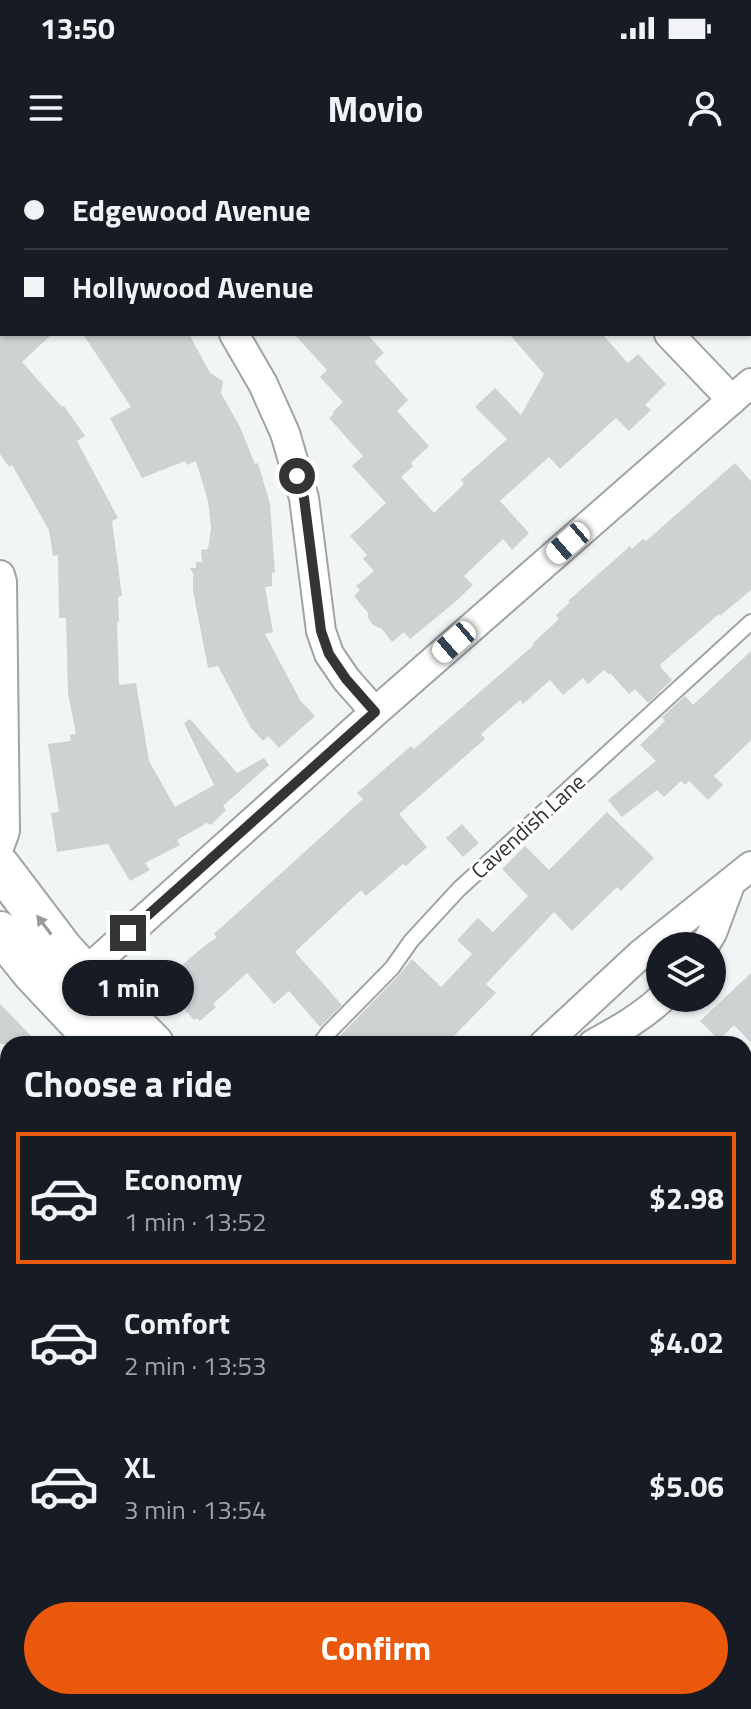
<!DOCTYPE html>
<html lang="en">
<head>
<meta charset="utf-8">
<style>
	body { margin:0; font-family:"Titillium Web",sans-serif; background:#242831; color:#f1f3f6; height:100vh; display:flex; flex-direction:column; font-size:30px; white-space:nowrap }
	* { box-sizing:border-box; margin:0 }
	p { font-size:26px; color:#9ea1a6 }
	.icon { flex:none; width:44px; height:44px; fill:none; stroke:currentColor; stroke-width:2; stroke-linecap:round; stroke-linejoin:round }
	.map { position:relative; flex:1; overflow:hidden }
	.side { position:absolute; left:0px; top:876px; width:752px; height:674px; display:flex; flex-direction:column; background:#171b24; border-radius:24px 24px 0 0; box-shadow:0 2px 6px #0004 }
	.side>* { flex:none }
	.guide { position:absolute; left:0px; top:0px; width:752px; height:176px; box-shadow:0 2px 6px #0004; display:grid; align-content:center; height:176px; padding:0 24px; background:#171b24 }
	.fabs { position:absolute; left:646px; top:772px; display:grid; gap:16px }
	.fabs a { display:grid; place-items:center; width:80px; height:80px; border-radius:50%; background:#171b24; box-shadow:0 2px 6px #0004; font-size:40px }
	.end { position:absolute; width:36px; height:36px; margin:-18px; border:10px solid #333535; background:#fff; box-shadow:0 0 0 4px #fff }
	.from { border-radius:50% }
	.bubble { position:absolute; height:56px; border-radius:28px; background:#171b24; box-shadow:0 2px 6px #0004; font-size:26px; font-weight:700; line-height:56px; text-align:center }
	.car { position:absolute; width:24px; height:48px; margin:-24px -12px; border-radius:10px; box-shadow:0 0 6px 2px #0007; background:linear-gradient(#fff 24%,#345 0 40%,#fff 0 76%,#345 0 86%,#fff 0) }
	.guide b { display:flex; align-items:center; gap:28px; height:76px; font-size:30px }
	.guide b+b { border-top:2px solid #363941 }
	.guide i { width:20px; height:20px; background:#f1f3f6 }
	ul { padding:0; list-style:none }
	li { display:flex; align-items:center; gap:24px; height:132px; margin:0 16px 12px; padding:0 8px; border:4px solid transparent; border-radius:0px }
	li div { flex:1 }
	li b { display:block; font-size:30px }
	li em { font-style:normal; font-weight:700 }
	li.current { border-color:#ea580c }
	li>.icon { width:72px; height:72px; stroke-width:1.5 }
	h2 { padding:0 24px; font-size:36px; line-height:96px }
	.cta { display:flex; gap:16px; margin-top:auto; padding:16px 24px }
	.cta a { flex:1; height:92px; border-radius:48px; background:#ea580c; color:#fff; font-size:32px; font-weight:700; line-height:92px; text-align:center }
	.status { display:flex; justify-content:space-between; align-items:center; height:56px; padding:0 40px; background:#171b24; direction:ltr }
	.status svg { height:22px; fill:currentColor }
	header { display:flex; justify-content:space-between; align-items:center; height:104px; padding:0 24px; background:#171b24; font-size:36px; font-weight:700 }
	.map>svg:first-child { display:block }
	.green { fill:#debecb }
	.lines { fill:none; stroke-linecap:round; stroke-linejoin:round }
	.stream { stroke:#6ba3a9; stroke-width:8 }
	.building { fill:#ced2d2 }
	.lane-casing { stroke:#a0a4a4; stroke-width:18 }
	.street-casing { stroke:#a0a4a4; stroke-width:32 }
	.secondary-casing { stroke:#a0a4a4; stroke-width:44 }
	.path { stroke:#a0a2a3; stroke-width:5; stroke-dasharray:2 6; stroke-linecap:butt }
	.lane { stroke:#fff; stroke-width:14 }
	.street { stroke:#fff; stroke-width:28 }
	.secondary { stroke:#fff; stroke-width:40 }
	.oneway { fill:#999a9a }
	.route { stroke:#333535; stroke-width:10 }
	.labels { text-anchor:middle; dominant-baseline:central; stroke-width:6; stroke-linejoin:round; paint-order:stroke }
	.street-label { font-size:22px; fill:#333535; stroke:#fff }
</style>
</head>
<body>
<div class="status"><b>13:50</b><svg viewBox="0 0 49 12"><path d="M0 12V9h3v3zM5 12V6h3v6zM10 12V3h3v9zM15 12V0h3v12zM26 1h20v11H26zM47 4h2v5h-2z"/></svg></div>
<header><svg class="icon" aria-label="menu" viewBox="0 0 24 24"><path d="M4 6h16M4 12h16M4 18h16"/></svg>Movio<svg class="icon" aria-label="person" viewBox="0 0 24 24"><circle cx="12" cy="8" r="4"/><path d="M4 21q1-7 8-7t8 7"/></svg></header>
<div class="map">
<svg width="751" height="1549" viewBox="0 0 751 1549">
	<rect width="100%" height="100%" fill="#f2f5f6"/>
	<path class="green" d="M0,1198L8,1210V1542H214L218,1549H0Z"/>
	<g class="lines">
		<path class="stream" d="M0,1522L8,1534
			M13,1542L18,1549"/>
	</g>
	<path class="building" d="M0,174H52L22,202L62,247L64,246L85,276L77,281L118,358L112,361L122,436L118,437L119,462H117L119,525L136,523L149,601L175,647L214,625L184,563L190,559L237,613L264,598L269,605L223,646L226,650L211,665L207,663L177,680L180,685L145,703L150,710L130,721L108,684L57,692L51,653L59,652L48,584L71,581L70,575L76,574L68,534L66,458H59L58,395L53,396L49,370L12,305L9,307L0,294Z
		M83,174H189L210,213L223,221L221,233L240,267L255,304L258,303L270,344L275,412L272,413V426L265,427L273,472L265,474L300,540L315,556L279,588L268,576L263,581L251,568L218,506L208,508L193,431V416L194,415L190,408H196V402H202L201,390L208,389L211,368L208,341L196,301L187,305L185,301L142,318L110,258L131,247Z
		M294,174H367L384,193L375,201L376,204L408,240L397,251L429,286L411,303L413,306L401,317L434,353L464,324L461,320L507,279L475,247L495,228L521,255L544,214L509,174H602L628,203L638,194L666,224L645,245L651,250L629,271L616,258L560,309L549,297L500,341L529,373L512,390L503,379L464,416L473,425L454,443L410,479L404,472L392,482L382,469L373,465L368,458V453L354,436L360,430L356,426L374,411L363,399L367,395L350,376L386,343L352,306L363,296L329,258L334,254L333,252L343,242L320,217L327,210Z
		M735,303L751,321V430L720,456L719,454L662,503L660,506L672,520L648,543L635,529L629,534L610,513L609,515L604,510L588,524L583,518L563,535L550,520L523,544L520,540L481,574L485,579L399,654L427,687L406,706L403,704L366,736L361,730L295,792L342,845L320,867L289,831L274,844L247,813L213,844L216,847L200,861L197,858L194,860L166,829L169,827L164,821L203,787L217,777L214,774L363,639L357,633L411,586L414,589L534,485L532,484L559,459L556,455L570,442L568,441L630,386L632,389L643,379L646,381Z
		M751,491V580L714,616L723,625L708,640L689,621L685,625L681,621L664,637L657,630L622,657L608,640L656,601L640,585L665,561L662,557L685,536L693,545Z
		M607,652L654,698L621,731L617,727L572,771L554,752L486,824L496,833L446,884H332L399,815L412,799L441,827L472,794L457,780L478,758L493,772L528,736L502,709L525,686L549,710Z
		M462,664L479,683L463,697L446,678Z
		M751,813V883L734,865L719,880L700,861Z
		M0,844L39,884H0Z"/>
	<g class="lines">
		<defs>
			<path id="lane" d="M320,884L329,872L392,808L411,781L459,729L751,462
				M344,1542L350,1549"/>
			<path id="street" d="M87,0L88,2
				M504,0L506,2
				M234,174L263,224L285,273L304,338L321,471L329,494L346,519L375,552
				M669,174L732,240
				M0,415L2,422L5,671L0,685
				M704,786L712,773L731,722
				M72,825L84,813L375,552L751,223
				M544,884L641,794L751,706
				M593,884C617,871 642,857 662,838
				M744,1184H751"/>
			<path id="secondary" d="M0,707L63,790L103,834L153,884
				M0,772L33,813L100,884
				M520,1542L523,1549
				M586,1542L589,1549
				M181,1549L189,1542"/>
		</defs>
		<use href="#lane" class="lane-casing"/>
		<use href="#street" class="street-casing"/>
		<use href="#secondary" class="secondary-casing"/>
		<path class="path" d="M0,1285L8,1289
			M744,1376L747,1385L751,1389
			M751,1520V1530"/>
		<use href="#lane" class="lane"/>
		<use href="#street" class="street"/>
		<use href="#secondary" class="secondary"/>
	</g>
	<defs><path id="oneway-solid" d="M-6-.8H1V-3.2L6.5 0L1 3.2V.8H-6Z" transform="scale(2)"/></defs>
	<use class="oneway" href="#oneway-solid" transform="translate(44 765) rotate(-127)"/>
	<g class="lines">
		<path class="route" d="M128,773L375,552L346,519L329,494L321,471L304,338L297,316"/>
	</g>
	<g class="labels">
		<g class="street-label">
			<text transform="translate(528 666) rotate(-42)">Cavendish Lane</text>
		</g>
	</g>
</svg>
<div class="fabs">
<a><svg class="icon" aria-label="layers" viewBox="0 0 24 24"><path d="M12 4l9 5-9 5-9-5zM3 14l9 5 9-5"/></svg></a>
</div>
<i class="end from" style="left:297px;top:316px"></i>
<i class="end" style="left:128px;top:773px"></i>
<div class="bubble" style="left:62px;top:800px;width:132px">1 min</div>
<i class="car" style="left:568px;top:383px;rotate:229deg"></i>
<i class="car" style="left:454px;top:482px;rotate:229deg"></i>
<div class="guide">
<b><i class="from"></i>Edgewood Avenue</b>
<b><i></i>Hollywood Avenue</b>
</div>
<section class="side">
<h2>Choose a ride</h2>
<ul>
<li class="current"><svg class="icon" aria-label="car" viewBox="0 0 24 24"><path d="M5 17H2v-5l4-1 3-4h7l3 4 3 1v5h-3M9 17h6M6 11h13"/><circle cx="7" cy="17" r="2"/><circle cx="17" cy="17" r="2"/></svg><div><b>Economy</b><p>1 min · 13:52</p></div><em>$2.98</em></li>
<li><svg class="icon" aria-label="car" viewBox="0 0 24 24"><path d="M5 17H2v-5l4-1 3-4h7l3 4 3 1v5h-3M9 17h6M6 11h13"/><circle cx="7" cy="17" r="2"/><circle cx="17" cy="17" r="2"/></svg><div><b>Comfort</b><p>2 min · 13:53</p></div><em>$4.02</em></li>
<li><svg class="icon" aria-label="car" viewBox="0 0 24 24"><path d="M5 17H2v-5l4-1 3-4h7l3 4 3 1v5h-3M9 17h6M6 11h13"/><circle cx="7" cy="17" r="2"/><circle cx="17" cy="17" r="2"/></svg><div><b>XL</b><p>3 min · 13:54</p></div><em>$5.06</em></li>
</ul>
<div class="cta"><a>Confirm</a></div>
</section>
</div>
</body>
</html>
